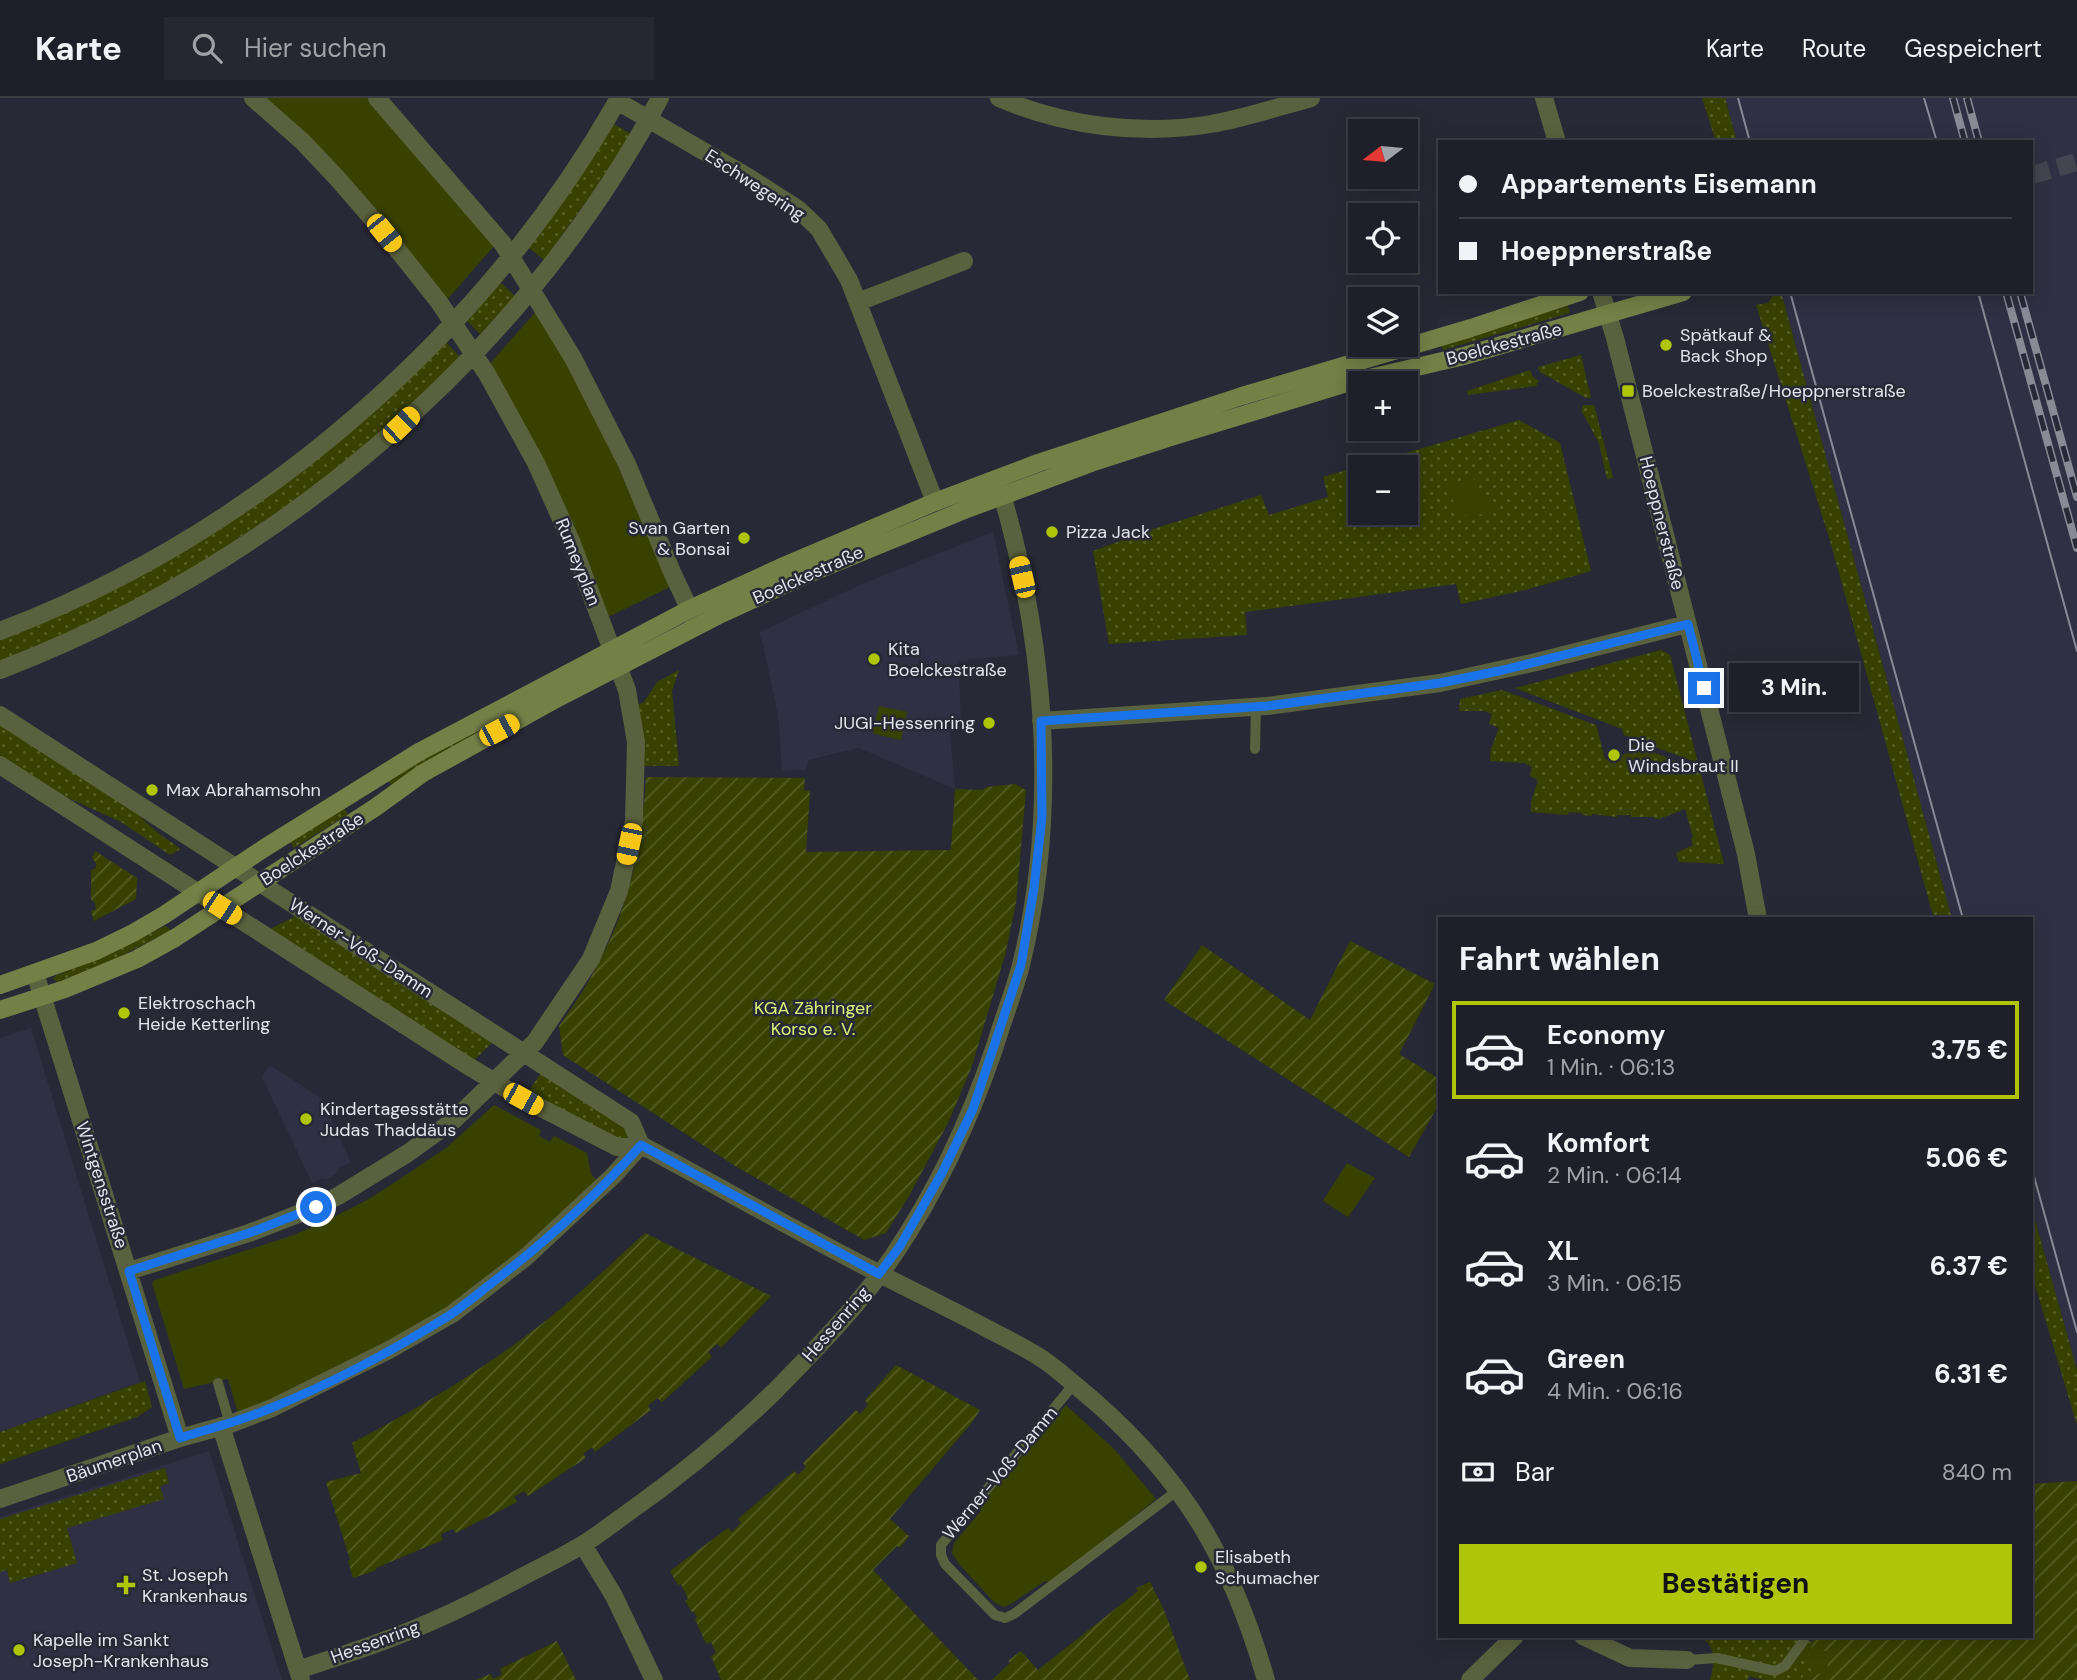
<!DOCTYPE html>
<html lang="de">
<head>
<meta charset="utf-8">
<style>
	body { margin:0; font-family:"DM Sans",sans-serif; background:#262730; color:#f1f3f6; height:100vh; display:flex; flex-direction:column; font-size:26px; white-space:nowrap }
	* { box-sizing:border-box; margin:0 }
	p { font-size:23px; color:#a1a2a8 }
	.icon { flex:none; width:38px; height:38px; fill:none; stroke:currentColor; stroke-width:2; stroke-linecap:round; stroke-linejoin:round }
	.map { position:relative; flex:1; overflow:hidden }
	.sheet { position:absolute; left:1438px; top:819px; width:595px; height:721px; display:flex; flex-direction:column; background:#1e1f28; border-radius:0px; box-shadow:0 4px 18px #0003,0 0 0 2px #3c3d45 }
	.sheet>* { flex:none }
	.hud { position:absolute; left:1438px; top:42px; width:595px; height:154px; border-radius:0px; box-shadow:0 4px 18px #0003,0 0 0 2px #3c3d45; display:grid; align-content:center; height:154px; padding:0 21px; background:#1e1f28 }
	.needle { width:46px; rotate:254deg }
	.fabs { position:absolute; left:1348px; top:21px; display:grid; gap:14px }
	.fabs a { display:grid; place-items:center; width:70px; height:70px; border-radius:0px; background:#1e1f28; box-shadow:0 4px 18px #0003,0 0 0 2px #3c3d45; font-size:35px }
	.end { position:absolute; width:32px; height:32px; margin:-16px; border:9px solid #1a73e8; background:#fff; box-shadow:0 0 0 4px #fff }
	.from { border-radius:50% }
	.bubble { position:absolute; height:49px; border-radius:0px; background:#1e1f28; box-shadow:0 4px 18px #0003,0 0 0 2px #3c3d45; font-size:23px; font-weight:700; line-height:49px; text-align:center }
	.car { position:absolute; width:21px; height:42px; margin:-21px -10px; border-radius:9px; box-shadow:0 0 5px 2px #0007; background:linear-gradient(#f5c518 24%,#345 0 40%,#f5c518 0 76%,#345 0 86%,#f5c518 0) }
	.hud b { display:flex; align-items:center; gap:24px; height:66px; font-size:26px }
	.hud b+b { border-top:2px solid #3c3d45 }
	.hud i { width:18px; height:18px; background:#f1f3f6 }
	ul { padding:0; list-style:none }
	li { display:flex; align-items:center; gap:21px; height:98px; margin:0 14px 10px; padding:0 7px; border:4px solid transparent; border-radius:0px }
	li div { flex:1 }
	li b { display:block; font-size:26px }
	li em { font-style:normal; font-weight:700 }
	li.selected { border-color:#aec508 }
	li>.icon { width:63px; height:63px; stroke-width:1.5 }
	h2 { padding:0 21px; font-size:32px; line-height:84px }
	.pay { display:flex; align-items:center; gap:18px; height:77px; padding:0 21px; font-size:26px }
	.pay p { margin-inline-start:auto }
	.button { display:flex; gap:14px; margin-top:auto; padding:14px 21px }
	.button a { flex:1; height:80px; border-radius:0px; background:#aec508; color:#111; font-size:28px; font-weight:700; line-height:80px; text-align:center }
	header { display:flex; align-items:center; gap:42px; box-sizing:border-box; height:98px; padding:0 35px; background:#1e1f28; border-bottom:2px solid #3c3d45 }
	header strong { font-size:33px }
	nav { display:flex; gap:38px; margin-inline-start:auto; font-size:24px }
	.search { width:490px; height:63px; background:#262730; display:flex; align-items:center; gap:18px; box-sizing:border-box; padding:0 24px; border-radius:0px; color:#a1a2a8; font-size:26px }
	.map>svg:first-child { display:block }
	.built { fill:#2f3043 }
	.grass { fill:url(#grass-dots); fill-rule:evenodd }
	.park { fill:#384100 }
	.garden { fill:url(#garden-furrows) }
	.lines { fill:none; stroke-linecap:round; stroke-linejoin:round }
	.secondary-tunnel { stroke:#444551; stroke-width:18; stroke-dasharray:18 9; stroke-linecap:butt }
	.service { stroke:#5a613e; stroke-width:10 }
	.minor { stroke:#5a613e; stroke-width:18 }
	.tertiary { stroke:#5a613e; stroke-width:18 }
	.secondary { stroke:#758047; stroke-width:18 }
	.tram { stroke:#898a95; stroke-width:2 }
	.rail-casing { stroke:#898a95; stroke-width:8 }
	.rail { stroke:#282936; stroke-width:5; stroke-dasharray:16; stroke-linecap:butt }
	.route { stroke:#1a73e8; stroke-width:9 }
	.poi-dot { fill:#aec508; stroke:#282936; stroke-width:2.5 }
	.labels { text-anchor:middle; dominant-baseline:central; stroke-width:5; stroke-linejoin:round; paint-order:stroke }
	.street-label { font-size:18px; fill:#e4e4ed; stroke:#282936 }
	.poi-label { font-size:18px; fill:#e4e4ed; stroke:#282936; text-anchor:start }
	.park-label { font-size:18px; fill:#dcf278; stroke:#282936 }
</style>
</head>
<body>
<header>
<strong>Karte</strong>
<div class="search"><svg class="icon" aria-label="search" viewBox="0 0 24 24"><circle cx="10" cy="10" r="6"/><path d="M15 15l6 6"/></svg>Hier suchen</div>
<nav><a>Karte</a><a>Route</a><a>Gespeichert</a></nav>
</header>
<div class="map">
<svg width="2077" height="1582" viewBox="0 0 2077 1582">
	<defs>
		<pattern id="grass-dots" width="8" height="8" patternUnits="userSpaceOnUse" patternTransform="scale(1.75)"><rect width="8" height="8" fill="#384100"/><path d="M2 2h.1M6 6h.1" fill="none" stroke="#555c26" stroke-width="1.8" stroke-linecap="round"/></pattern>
		<pattern id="garden-furrows" width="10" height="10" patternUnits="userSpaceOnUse" patternTransform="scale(1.75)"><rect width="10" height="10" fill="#384100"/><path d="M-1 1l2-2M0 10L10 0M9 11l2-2" fill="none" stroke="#555c26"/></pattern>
	</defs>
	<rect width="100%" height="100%" fill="#282936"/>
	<path class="built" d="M1725,0H2077V1272L2032,1111V821H1952L1781,194H2032V44H1737Z
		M993,434L1019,557L958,563L961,623H949L955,691L859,650L808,662L806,672L782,673L778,615L760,534L862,486Z
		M31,930L140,1284L0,1334V940Z
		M270,967L321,1000L351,1064L338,1070L339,1072L337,1073L336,1076L326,1082L323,1080L312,1085L262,979Z
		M209,1353L282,1582H0V1419Z"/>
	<path class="grass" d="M1702,0H1725L1737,44H1716Z
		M614,26L631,36L590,98L544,162L528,149Z
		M500,184L515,198L480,236L466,222Z
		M1775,194H1781L1952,821H1934L1831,446L1756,207L1768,205Z
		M1568,208L1570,215L1443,252L1441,245Z
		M446,244L460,259L383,333L313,390L191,472L91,525L0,563V541L137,478L243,415L301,373L370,317Z
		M1581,257L1591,300H1586L1540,274L1538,269Z
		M1530,272L1533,279L1539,283L1536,288L1468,297L1467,293Z
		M1583,307H1594L1613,380L1607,381L1599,345L1581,312Z
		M1519,322L1560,345L1591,473L1529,491L1461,506L1456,486L1245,514L1247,537L1109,546L1093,453L1150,432L1261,397L1269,417L1328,399L1323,379ZM1360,369H1405V415H1360Z
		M1661,552L1670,557L1697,661L1695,664L1624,637L1622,631L1515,590Z
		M679,572L672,593L679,668H644L638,607L644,604L657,584Z
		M559,585L562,591L392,688L388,682L465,637Z
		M1502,592L1596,627L1605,661L1629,655L1626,644L1700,672L1724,766L1679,764L1676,755L1693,747L1691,741L1693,739L1685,711L1659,721H1655L1654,719H1631V717H1617V719L1592,716V718L1582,717V715L1569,714L1568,717L1531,714V704L1538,682L1530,678L1532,669L1524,665L1490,663L1491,651L1499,630L1489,626L1492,616L1485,613H1459L1460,601Z
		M0,627L135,714L158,735L181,751L170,757L121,724L66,699L0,657Z
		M343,709L348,716L294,750L290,744Z
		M296,818L492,945L474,962L270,831Z
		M165,828L171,832L119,859L58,884L53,881L55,878L117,852Z
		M541,975L626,1031L628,1037L627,1040L621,1042L528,994Z
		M2032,1111L2077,1272V1327L2032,1177Z
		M145,1283L152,1309L137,1319L0,1366V1334Z
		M165,1370L169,1385L160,1388L164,1401L67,1430L77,1465L10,1485L7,1472L0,1474V1421Z
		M1700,1538H1791L1812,1544L1811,1550L1866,1578L1845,1582L1804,1575L1802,1582H1763L1749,1578L1748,1582H1710C1715,1565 1717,1549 1700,1538Z"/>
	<path class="park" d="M263,0H367L494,148L446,203Z
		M537,212L598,322L670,489L608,519L488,268Z
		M1473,379L1491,413L1469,420L1459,411L1443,388Z
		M879,608L907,614L901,642L875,636L873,634Z
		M494,1007L541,1032L539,1038L550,1044L554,1038L587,1055L591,1076L598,1083L549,1130L440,1215L331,1277L238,1315L228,1281L184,1291L152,1185L155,1182L294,1137L326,1123L367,1102L400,1081L446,1050Z
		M1347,1065L1375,1080L1348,1119L1323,1103Z
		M1066,1307L1115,1352L1156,1401L1051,1485L1045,1483L1011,1506L1004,1509L995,1505L958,1465L952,1455L954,1445L981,1413L980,1407Z
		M1811,1548L1951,1582H1865L1805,1569Z"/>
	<path class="garden" d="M646,679L805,680L804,692L810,693L806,754L951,752L955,691L983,692L986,689L1015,686L1026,692L1016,805L1005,857L972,968L948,1025L909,1098L886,1135L864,1142L737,1069L563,957L559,928C617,849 641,777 646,679Z
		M95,753L137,780L136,801L94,823L91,813L96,811L95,805L91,802V772L96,770V765L92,760Z
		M1350,843L1435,886L1399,956L1440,981V1004L1409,1059L1164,902L1202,847L1310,922Z
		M645,1135L771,1198L721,1250L717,1246L708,1254L712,1259L662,1304L657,1300L648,1308L651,1312L595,1354L592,1349L583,1356L586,1360L528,1398L524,1393L514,1399L517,1404L456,1435L453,1431L441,1436L443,1442L376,1470V1472L353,1480L348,1463L350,1462L326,1384L361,1375L352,1345C421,1309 487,1269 548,1221C582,1194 613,1164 645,1135Z
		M896,1267L980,1312L973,1323L890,1421L909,1438L900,1450L897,1448L873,1472L978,1582H721L711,1558L716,1555L711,1544L706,1546L695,1521L697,1519L694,1514H692L685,1503L688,1501L681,1486L678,1487L670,1473L728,1430L732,1434L741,1425L738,1421L794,1373L798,1377L806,1369L803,1365L856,1312L860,1316L868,1307L865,1302Z
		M2077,1383V1582H1802L1804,1574L1826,1577L1830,1554L1811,1550L1814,1538H2032V1386Z
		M1150,1484L1164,1512L1190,1582H992L1010,1565L1008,1563L1021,1553L1038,1572L1138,1493L1136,1490Z
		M557,1543L576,1582H476L490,1576L493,1581L502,1577L500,1571Z"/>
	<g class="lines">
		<path class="secondary-tunnel" d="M2032,77L2077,64"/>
		<path class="service" d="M1255,651L1256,608
			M218,1285L230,1326
			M1074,1286L941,1447V1457L945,1466L995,1517L1005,1520L1014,1516L1178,1392
			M1687,1562L1717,1560L1775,1573L1785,1568L1804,1542"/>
		<path class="minor" d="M377,0L503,146L573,260L627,366L672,474L696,525
			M999,0C1064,28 1141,38 1211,26C1245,20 1278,9 1311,0
			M1544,0L1557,44
			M617,3L748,79L798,111L819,131L849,182L935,404
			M1601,194L1615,240L1746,756L1758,821
			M858,204L964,163
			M0,533C256,436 484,238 619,0
			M0,572C276,466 519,262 660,0
			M1041,623L1267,608L1440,585L1532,565L1687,526
			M260,785L631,1024L641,1047
			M222,810L465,966L518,998L617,1049L641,1047C711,1084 780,1124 851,1161C896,1185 943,1207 988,1231C1007,1241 1026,1250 1044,1262C1061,1274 1077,1289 1093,1302C1186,1383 1232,1464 1266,1582
			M35,875L180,1340
			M129,1173L249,1135L316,1109L338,1098L408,1055L454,1022L535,944L591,861L619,793L634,723L636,644L627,592L571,443L536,365L487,276L439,204L377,126L337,80L303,44L253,0
			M221,1328L301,1582
			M0,1401L180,1340L230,1326L272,1310L389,1252L452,1216L526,1159L613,1078L641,1047
			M583,1447L614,1498L654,1582
			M1583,1538L1630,1560L1687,1562
			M298,1572C327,1562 357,1553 386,1542C432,1525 477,1503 520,1480C541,1469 562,1459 582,1447C597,1438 612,1426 626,1416C680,1378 729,1338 776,1292C817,1250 860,1206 893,1158C937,1093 970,1022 995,948C1003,921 1014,894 1021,867C1060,708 1045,538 998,383
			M1470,1582L1515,1538"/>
		<path class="tertiary" d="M0,617L260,785
			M0,667L222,810"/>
		<path class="secondary" d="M0,887L96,853L133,835L164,817L266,749L419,654L690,511L786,467L935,404L1038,365L1242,298L1471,230L1580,194
			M0,912L65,891L137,861L175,840L376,709L423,675L558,600L721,516L806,477L967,411L1091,365L1171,339L1344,286L1464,258L1683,194"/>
		<path class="tram" d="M1738,0L1750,44
			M1924,0L1937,44
			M1790,194L1963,821
			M1978,194L2077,553
			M2032,1071L2077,1234"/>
		<defs>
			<path id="rail" d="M1953,0L1965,44
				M1967,0L1979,44
				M2006,194L2077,450
				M2020,194L2077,399"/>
		</defs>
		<use href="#rail" class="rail-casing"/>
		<use href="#rail" class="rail"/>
	</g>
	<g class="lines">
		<path class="route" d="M316,1109L249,1135L129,1173L180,1340C211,1330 241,1323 271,1310C333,1285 394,1252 450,1217C465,1207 479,1195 493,1184C547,1143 596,1098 641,1047L879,1176L900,1148L942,1075L973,1011L1021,867L1034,790L1042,719L1041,623L1267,608L1440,585L1499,573L1688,526L1704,590"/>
	</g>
	<g class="poi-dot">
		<circle cx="1666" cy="247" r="7"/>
		<rect x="1621" y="286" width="14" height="14" rx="3.5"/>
		<circle cx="1052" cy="434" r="7"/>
		<circle cx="744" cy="440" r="7"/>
		<circle cx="874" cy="561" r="7"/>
		<circle cx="989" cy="625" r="7"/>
		<circle cx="1614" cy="657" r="7"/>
		<circle cx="152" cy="692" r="7"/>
		<circle cx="124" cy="915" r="7"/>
		<circle cx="306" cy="1021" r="7"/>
		<circle cx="1201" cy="1469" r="7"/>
		<path d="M122.5 1476.5h7v7h7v7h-7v7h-7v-7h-7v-7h7z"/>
		<circle cx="19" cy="1552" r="7"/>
	</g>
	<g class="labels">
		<g class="street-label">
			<text transform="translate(755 87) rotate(33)">Eschwegering</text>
			<text transform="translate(1504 246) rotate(-15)">Boelckestraße</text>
			<text transform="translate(1662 425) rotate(76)">Hoeppnerstraße</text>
			<text transform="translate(578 464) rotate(68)">Rumeyplan</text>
			<text transform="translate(808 477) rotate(-24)">Boelckestraße</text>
			<text transform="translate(312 751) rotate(-33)">Boelckestraße</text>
			<text transform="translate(361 850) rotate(33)">Werner-Voß-Damm</text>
			<text transform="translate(102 1087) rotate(72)">Wintgensstraße</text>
			<text transform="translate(836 1226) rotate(-49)">Hessenring</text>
			<text transform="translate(114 1363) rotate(-19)">Bäumerplan</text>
			<text transform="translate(1000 1375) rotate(-50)">Werner-Voß-Damm</text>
			<text transform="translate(375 1544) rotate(-20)">Hessenring</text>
		</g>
		<g class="poi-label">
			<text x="1680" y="237">Spätkauf &amp;<tspan x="1680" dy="21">Back Shop</tspan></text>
			<text x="1642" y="293">Boelckestraße/Hoeppnerstraße</text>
			<text x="730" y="430" text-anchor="end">Svan Garten<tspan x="730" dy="21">&amp; Bonsai</tspan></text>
			<text x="1066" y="434">Pizza Jack</text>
			<text x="888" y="551">Kita<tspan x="888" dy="21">Boelckestraße</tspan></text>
			<text x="975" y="625" text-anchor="end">JUGI-Hessenring</text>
			<text x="1628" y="647">Die<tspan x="1628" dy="21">Windsbraut II</tspan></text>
			<text x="166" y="692">Max Abrahamsohn</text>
			<text x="138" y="905">Elektroschach<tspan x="138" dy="21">Heide Ketterling</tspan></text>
			<text x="320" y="1011">Kindertagesstätte<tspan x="320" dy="21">Judas Thaddäus</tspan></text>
			<text x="1215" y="1459">Elisabeth<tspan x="1215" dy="21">Schumacher</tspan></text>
			<text x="142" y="1477">St. Joseph<tspan x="142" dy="21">Krankenhaus</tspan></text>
			<text x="33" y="1542">Kapelle im Sankt<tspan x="33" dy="21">Joseph-Krankenhaus</tspan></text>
		</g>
		<g class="park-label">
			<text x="813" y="910">KGA Zähringer<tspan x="813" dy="21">Korso e. V.</tspan></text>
		</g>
	</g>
</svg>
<div class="fabs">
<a><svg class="needle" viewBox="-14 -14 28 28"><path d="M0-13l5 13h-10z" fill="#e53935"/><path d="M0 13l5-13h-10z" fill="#a1a2a8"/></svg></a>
<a><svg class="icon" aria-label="locate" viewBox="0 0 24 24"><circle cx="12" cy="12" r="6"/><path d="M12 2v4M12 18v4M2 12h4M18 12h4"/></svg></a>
<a><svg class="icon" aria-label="layers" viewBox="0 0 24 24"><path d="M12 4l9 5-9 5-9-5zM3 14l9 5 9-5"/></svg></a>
<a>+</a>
<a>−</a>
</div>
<i class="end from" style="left:316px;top:1109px"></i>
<i class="end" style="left:1704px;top:590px"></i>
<div class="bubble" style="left:1729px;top:565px;width:130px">3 Min.</div>
<i class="car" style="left:384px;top:135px;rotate:141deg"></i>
<i class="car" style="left:401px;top:327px;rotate:46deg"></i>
<i class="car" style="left:1022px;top:479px;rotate:347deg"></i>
<i class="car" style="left:499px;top:632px;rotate:62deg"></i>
<i class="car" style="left:629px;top:746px;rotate:192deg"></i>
<i class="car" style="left:222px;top:810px;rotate:123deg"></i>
<i class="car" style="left:523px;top:1001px;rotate:119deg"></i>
<div class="hud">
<b><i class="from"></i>Appartements Eisemann</b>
<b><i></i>Hoeppnerstraße</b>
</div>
<section class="sheet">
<h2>Fahrt wählen</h2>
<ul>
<li class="selected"><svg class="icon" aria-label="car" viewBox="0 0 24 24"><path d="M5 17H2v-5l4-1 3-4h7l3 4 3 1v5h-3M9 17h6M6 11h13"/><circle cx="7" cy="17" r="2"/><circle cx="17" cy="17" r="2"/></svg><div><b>Economy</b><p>1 Min. · 06:13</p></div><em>3.75 €</em></li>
<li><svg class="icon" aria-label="car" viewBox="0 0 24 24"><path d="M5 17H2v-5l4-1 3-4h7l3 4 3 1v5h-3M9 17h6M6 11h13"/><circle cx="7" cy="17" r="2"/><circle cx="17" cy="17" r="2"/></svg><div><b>Komfort</b><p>2 Min. · 06:14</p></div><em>5.06 €</em></li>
<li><svg class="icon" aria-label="car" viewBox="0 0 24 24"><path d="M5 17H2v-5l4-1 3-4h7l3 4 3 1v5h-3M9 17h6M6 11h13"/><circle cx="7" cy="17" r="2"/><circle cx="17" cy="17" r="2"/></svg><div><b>XL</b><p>3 Min. · 06:15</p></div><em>6.37 €</em></li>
<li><svg class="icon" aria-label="car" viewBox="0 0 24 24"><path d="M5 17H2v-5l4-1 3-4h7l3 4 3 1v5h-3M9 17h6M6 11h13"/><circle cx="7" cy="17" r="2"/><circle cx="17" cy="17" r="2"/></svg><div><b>Green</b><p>4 Min. · 06:16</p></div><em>6.31 €</em></li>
</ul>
<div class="pay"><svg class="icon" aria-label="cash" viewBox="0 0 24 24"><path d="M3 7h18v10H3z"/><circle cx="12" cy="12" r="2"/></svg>Bar<p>840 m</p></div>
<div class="button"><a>Bestätigen</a></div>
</section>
</div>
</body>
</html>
